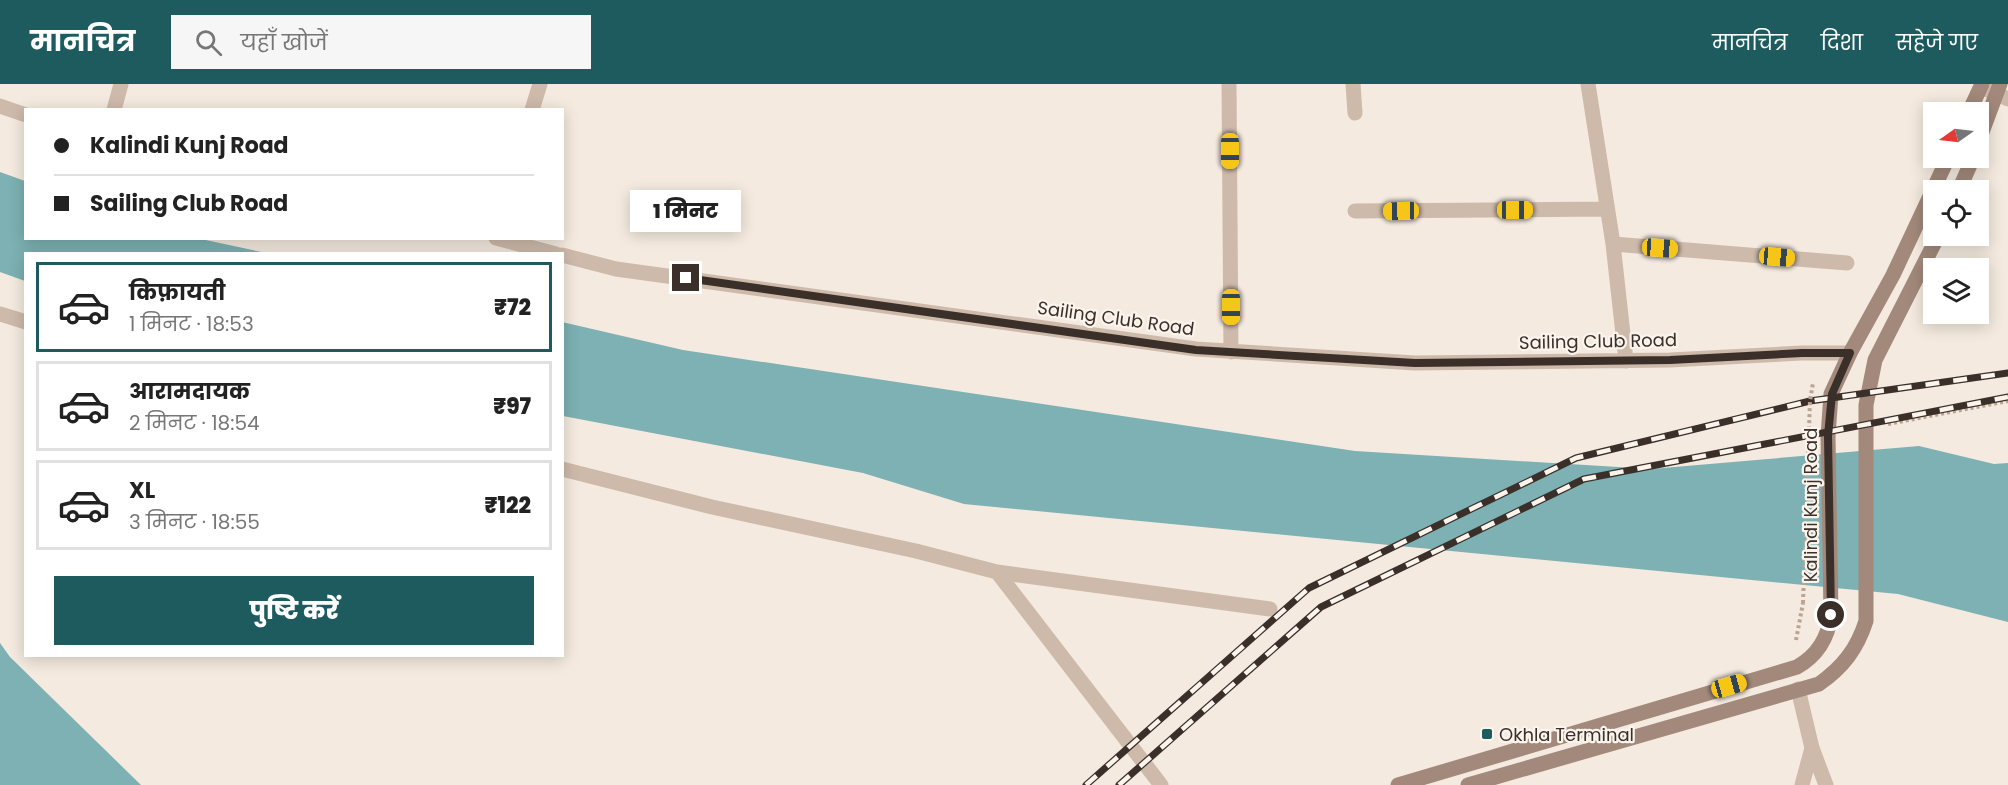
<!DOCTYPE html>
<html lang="hi">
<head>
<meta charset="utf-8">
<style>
	body { margin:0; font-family:Poppins,"Noto Sans Devanagari",sans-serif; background:#f6f6f6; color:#222; height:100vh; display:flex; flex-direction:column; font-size:22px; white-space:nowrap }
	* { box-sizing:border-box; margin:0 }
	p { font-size:20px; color:#767676 }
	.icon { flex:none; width:33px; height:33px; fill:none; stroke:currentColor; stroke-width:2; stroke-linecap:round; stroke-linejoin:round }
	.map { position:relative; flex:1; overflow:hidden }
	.details { position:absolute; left:24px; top:168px; width:540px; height:405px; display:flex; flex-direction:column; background:#fff; border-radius:0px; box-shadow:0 3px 15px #0003 }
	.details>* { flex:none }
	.top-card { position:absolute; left:24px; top:24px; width:540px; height:132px; border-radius:0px; box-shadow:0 3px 15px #0003; display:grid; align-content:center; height:132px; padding:0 30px; background:#fff }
	.needle { width:39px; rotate:256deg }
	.buttons { position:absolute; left:1923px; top:18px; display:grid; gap:12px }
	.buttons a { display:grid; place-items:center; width:66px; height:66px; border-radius:0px; background:#fff; box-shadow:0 3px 15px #0003; font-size:30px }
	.end { position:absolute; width:27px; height:27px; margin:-14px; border:8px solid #3b2f2a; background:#fff; box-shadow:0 0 0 3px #fff }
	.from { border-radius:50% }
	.bubble { position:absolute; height:42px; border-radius:0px; background:#fff; box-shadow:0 3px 15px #0003; font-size:20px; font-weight:800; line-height:42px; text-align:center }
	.car { position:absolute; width:18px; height:36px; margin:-18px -9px; border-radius:8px; box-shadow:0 0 4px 2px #0007; background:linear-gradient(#f5c518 24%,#345 0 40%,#f5c518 0 76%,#345 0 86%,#f5c518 0) }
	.top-card b { display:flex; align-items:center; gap:21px; height:57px; font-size:22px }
	.top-card b+b { border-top:2px solid #e0e0e0 }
	.top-card i { width:15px; height:15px; background:#222 }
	ul { padding:10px 0 0; list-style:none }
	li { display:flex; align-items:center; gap:18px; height:90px; margin:0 12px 9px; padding:0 18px; border:3px solid #e0e0e0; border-radius:0px }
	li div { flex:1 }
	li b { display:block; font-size:22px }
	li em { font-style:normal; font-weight:800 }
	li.on { border-color:#1d5b5f }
	li>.icon { width:54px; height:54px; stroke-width:1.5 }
	.button { display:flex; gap:12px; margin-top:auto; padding:12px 30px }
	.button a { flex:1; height:69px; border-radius:0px; background:#1d5b5f; color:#fff; font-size:24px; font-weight:800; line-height:69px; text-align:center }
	header { display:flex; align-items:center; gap:36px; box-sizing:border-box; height:84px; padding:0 30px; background:#1d5b5f; color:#fff }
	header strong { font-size:28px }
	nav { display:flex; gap:33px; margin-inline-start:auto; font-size:21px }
	.search { width:420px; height:54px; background:#f6f6f6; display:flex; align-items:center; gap:15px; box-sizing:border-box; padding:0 21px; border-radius:0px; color:#767676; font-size:22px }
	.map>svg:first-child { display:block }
	.water { fill:#7db1b3 }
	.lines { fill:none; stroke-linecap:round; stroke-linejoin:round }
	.path { stroke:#baa494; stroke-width:4; stroke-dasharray:3 3; stroke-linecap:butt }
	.service { stroke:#cebaaa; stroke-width:15 }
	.minor { stroke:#cebaaa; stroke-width:15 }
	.tertiary { stroke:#cebaaa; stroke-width:15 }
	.secondary { stroke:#a2897b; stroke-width:15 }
	.rail-casing { stroke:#3b2f2a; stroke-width:7 }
	.rail { stroke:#fbf4ed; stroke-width:4.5; stroke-dasharray:14; stroke-linecap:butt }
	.path-bridge { stroke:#baa494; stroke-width:4; stroke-dasharray:3 3; stroke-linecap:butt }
	.route { stroke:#3b2f2a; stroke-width:8 }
	.poi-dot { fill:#1d5b5f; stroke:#fbf4ed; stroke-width:2 }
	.labels { text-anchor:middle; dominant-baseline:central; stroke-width:4.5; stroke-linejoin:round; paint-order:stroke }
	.street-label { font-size:18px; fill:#3b2f2a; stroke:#fbf4ed }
	.poi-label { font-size:18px; fill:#3b2f2a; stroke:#fbf4ed; text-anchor:start }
</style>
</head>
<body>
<header>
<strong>मानचित्र</strong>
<div class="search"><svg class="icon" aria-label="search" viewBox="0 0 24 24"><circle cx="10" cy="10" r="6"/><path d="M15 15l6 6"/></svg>यहाँ खोजें</div>
<nav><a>मानचित्र</a><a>दिशा</a><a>सहेजे गए</a></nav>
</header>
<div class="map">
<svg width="2008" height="701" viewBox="0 0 2008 701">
	<rect width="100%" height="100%" fill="#f4eadf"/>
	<path class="water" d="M0,88L25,97L26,154L201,155L266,169L26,170L25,197L0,188Z
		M562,238L683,266L1355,367L1651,385L1919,362L1994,380L2008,379V538L1898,510L964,420L863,389L563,332Z
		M0,559L10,573L141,701H0Z"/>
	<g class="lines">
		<path class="path" d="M1888,340L2008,317
			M1796,556L1803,519"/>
		<path class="service" d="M1229,0L1231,268
			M1353,0L1355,29
			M1588,0L1613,160L1626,277
			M0,22L26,31
			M114,26L121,0
			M532,26L540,0
			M1355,127L1607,125
			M496,154L556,170
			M1613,160L1847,179
			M562,171L616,185L1196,265L1415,279L1670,276L1802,269H1850
			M0,230L26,238
			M562,385L712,423L916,467L997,488L1270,525
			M997,488L1161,701"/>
		<path class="minor" d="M1802,701L1812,664"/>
		<path class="tertiary" d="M1981,3L2008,15
			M1798,605L1812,664L1826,701"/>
		<path class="secondary" d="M1969,28L1982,0
			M1978,59L2000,0
			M1959,106L1973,74
			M1398,701L1797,583C1818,571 1828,554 1831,531L1828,352L1831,310L1850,269L1893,191L1948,74
			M1468,701L1819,600C1843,583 1857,565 1866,537V321L1875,276L1938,152"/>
		<defs>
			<path id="rail" d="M1086,701L1309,504L1576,374L1810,317L2008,289
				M1119,701L1321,523L1584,395L2008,313"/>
		</defs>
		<use href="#rail" class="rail-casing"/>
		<use href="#rail" class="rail"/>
		<path class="path-bridge" d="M1803,519L1810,317L1813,299"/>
	</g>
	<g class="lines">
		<path class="route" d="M686,194L1196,266L1415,279L1670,276L1802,269H1850L1832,310L1828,352L1831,531"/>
	</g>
	<rect class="poi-dot" x="1481" y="644" width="12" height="12" rx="3"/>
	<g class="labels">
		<g class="street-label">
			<text transform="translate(1116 234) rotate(8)">Sailing Club Road</text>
			<text transform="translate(1598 257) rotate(-1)">Sailing Club Road</text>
			<text transform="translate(1810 421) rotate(-90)">Kalindi Kunj Road</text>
		</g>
		<g class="poi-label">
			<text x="1499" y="650">Okhla Terminal</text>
		</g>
	</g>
</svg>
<div class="buttons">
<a><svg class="needle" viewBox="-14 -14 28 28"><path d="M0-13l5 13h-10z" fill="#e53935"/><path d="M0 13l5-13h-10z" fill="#767676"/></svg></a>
<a><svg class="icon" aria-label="locate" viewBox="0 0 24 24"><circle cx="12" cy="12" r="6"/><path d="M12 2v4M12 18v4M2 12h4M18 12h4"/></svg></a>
<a><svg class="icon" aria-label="layers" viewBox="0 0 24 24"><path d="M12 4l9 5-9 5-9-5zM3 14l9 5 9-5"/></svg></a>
</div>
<i class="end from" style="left:1831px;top:531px"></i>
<i class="end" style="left:686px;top:194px"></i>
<div class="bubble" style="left:630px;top:106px;width:111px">1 मिनट</div>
<i class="car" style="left:1230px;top:67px;rotate:180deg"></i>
<i class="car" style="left:1515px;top:126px;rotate:90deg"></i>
<i class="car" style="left:1401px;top:127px;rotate:269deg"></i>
<i class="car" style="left:1660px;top:164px;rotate:94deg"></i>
<i class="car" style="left:1777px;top:173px;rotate:95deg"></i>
<i class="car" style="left:1231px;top:223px;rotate:180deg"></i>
<i class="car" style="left:1729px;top:602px;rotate:74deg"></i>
<div class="top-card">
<b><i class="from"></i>Kalindi Kunj Road</b>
<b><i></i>Sailing Club Road</b>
</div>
<section class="details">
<ul>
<li class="on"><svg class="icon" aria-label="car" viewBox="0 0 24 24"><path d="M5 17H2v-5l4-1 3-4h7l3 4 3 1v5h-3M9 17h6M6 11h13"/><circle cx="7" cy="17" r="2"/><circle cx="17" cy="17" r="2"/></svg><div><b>किफ़ायती</b><p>1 मिनट · 18:53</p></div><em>₹72</em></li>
<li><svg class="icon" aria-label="car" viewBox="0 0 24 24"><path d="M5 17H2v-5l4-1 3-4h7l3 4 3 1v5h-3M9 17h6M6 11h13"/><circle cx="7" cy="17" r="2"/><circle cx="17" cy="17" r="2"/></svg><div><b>आरामदायक</b><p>2 मिनट · 18:54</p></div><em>₹97</em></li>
<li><svg class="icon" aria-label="car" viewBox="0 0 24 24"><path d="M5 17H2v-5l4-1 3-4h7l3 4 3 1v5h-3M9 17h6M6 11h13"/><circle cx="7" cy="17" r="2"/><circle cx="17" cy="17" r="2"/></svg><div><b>XL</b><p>3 मिनट · 18:55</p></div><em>₹122</em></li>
</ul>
<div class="button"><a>पुष्टि करें</a></div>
</section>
</div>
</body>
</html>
